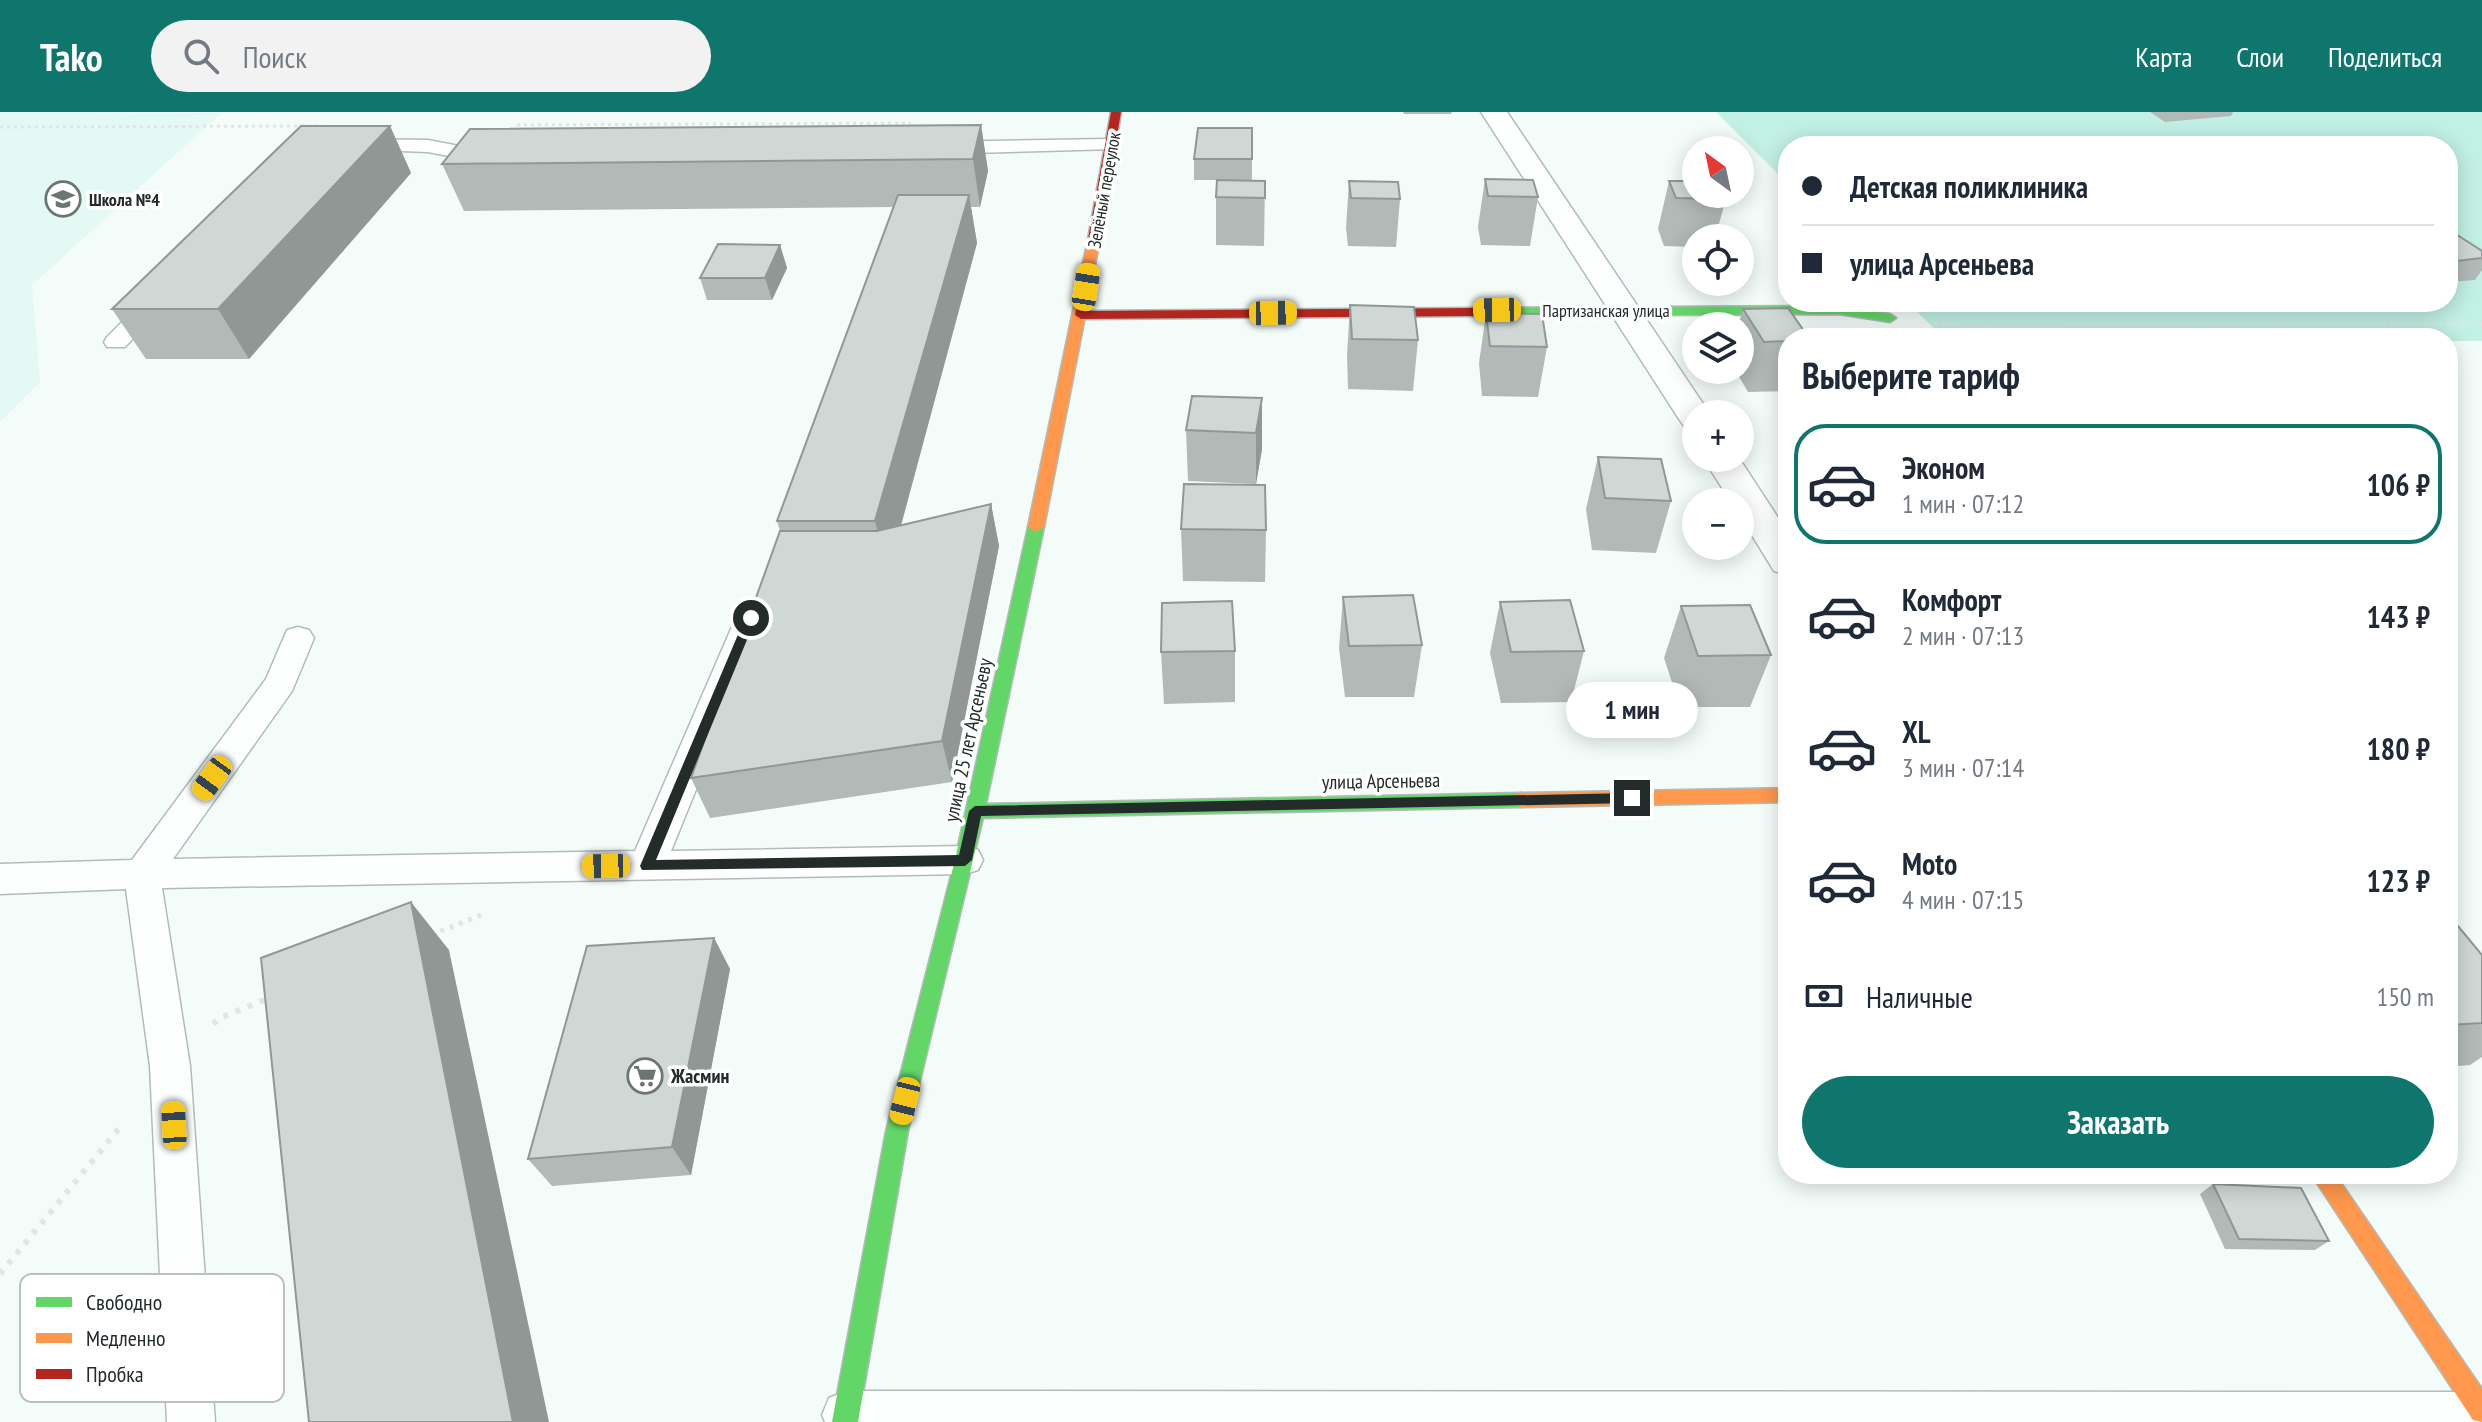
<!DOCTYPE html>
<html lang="ru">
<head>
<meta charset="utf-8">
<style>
	body { margin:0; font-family:"PT Sans Narrow",sans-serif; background:#f2f2f3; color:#1f2937; height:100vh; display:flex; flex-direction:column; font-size:30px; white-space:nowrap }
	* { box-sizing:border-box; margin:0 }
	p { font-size:26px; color:#747a83 }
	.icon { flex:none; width:44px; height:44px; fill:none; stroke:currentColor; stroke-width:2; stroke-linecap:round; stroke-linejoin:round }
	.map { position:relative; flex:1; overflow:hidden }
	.details { position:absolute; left:1778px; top:216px; width:680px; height:856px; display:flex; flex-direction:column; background:#fff; border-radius:32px; box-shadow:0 4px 20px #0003 }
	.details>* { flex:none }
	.banner { position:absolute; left:1778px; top:24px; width:680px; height:176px; border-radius:32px; box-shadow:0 4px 20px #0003; display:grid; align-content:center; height:176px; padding:0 24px; background:#fff }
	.needle { width:52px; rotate:327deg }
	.buttons { position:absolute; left:1682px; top:24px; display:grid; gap:16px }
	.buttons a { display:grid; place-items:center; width:72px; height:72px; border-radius:50%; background:#fff; box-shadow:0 4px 20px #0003; font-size:40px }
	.end { position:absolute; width:36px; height:36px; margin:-18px; border:10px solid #232c2a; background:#fff; box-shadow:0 0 0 4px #fff }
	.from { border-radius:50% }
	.bubble { position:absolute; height:56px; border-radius:28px; background:#fff; box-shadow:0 4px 20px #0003; font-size:26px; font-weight:800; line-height:56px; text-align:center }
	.car { position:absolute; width:24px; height:48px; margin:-24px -12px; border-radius:10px; box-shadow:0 0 6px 2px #0007; background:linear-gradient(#f5c518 24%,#345 0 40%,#f5c518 0 76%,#345 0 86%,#f5c518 0) }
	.banner b { display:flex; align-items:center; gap:28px; height:76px; font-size:30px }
	.banner b+b { border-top:2px solid #e0e1e3 }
	.banner i { width:20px; height:20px; background:#1f2937 }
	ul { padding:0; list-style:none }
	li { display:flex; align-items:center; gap:24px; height:120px; margin:0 16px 12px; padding:0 8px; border:4px solid transparent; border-radius:32px }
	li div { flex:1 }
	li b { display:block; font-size:30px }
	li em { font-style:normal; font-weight:800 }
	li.selected { border-color:#0f766e }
	li>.icon { width:72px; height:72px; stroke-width:1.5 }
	h2 { padding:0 24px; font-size:36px; line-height:96px }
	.pay { display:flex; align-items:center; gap:20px; height:88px; padding:0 24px; font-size:30px }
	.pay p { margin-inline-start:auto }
	.action { display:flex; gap:16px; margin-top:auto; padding:16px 24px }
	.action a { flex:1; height:92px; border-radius:48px; background:#0f766e; color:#fff; font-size:32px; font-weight:800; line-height:92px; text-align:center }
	header { display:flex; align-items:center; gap:48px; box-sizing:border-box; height:112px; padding:0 40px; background:#0f766e; color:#fff }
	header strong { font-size:38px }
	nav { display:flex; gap:44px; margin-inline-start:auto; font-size:28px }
	.search { width:560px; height:72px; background:#f2f2f3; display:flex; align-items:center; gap:20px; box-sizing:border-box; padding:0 28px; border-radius:44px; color:#747a83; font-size:30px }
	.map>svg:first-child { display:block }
	.built { fill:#e4f9f3 }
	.green { fill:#c2f0e4 }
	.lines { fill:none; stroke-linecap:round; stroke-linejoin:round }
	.lane-casing { stroke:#b3bbb9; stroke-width:3 }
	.street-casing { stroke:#b3bbb9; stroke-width:3 }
	.fast-casing { stroke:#b3bbb9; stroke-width:3 }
	.slow-casing { stroke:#b3bbb9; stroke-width:3 }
	.jam-casing { stroke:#b3bbb9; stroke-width:3 }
	.path-far2 { stroke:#e2e5e4; stroke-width:3; stroke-dasharray:3 4; stroke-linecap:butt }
	.path-far1 { stroke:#e2e5e4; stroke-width:5; stroke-dasharray:4 6; stroke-linecap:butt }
	.path { stroke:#e2e5e4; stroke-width:6; stroke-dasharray:5 8; stroke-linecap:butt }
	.lane { fill:#fdfffe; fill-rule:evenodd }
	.street { fill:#fdfffe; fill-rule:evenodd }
	.fast { fill:#63d668; fill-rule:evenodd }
	.slow { fill:#ff974d; fill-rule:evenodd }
	.jam { fill:#b3261e; fill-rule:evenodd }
	.wall { fill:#b2bab7 }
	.shaded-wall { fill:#919795 }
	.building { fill:#cfd8d5; stroke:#919795; stroke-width:2 }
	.route { fill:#232c2a }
	.labels { text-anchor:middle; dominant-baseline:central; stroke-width:7; stroke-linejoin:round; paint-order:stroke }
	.far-street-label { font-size:18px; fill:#232c2a; stroke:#fff }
	.far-poi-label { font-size:18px; font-weight:bold; fill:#232c2a; stroke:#fff; text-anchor:start }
	.street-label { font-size:20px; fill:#232c2a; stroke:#fff }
	.poi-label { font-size:20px; font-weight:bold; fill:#232c2a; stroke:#fff; text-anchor:start }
	.key { fill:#fff; stroke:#bdc0bf; stroke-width:2 }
	.key-label { font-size:22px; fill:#232c2a }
</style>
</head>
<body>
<header>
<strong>Tako</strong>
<div class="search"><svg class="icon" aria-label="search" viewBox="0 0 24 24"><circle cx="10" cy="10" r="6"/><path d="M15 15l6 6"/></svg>Поиск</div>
<nav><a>Карта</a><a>Слои</a><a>Поделиться</a></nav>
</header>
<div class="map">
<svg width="2482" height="1310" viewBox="0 0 2482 1310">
	<rect width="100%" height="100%" fill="#f4fcfa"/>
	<path class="built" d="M0,0L221,1L32,173L40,270L0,310Z"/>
	<path class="green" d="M1716,0H2482V229H2448V226H1944L1907,190H2448V34H1788V72Z"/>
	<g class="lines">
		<defs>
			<path id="lane" d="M355,27L428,28L480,38H497L507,44L497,50H480L428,40L348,37L345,33Z
				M1108,27L1115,29L1118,33L1115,37L938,42L928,36L938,30Z
				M158,180L166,182L170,187L166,192L125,235H107L104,230L107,225L150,182Z
				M755,486L766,489L770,496L671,739L965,734L978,738L983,748L978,758L965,762L162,776L190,954L215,1310H167L150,954L126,777L0,782V752L132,748L266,567L287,518L298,515L309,518L314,526L292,579L173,747L635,739L740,496L744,489Z
				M846,1279L2482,1280V1310H825L822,1303L829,1286Z"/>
			<path id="street" d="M1481,0H1507L1710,302H1696V317L1684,314L1679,307Z
				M1703,346H1739L1788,421V463L1774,459L1740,404V390H1731Z"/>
			<path id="fast" d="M1839,194L1890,202L1896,206L1890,210L1839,202L1473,204L1467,200L1473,196Z
				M1036,410L1044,415L986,692L1521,681L1527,683L1530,688L1527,693L1521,695L983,706L908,1019L858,1310H832L886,1019L955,748L1028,415Z"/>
			<path id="slow" d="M1094,123L1100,127L1044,415L1036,420L1028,415L1088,127Z
				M1788,676V690L1521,695L1515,693L1512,688L1515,683L1521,681Z
				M2311,1062H2335L2482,1277V1310L2473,1308Z"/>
			<path id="jam" d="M1111,0H1121L1100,127L1094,131L1088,127Z
				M1086,172L1092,176L1088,199L1473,196L1479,200L1473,204L1081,207L1075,203L1080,176Z"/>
		</defs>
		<use href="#lane" class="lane-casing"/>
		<use href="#street" class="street-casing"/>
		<use href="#fast" class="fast-casing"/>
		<use href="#slow" class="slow-casing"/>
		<use href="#jam" class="jam-casing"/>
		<path class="path-far2" d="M517,13L911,11
			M0,15L323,14
			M1935,211L1966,214L2482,212"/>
		<path class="path-far1" d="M431,823L481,803"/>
		<path class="path" d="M213,912L220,906L269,886
			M0,1162L121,1014"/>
		<use href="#lane" class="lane"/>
		<use href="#street" class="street"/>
		<use href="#fast" class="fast"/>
		<use href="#slow" class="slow"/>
		<use href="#jam" class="jam"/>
	</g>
	<path class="wall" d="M1403,0H1452L1451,2H1404Z
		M2150,0H2233L2231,4L2165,10Z
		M981,13L988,59L980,95H971L977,131L901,414L991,392L999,434L952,670L710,706L691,666L780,419L777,409L893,95L464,99L442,52Z
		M390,14L411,61L249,247H146L112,197Z
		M1252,16V69H1265L1264,134L1216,133V85L1217,68H1194V47Z
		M1485,67L1538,85L1530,134L1481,133L1478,115Z
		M1349,69L1400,87L1396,135L1348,134L1346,116Z
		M1669,69L1726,87L1715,126H1696V135L1664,134L1658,117Z
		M2448,117L2482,139V158L2475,168L2448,170Z
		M780,133L787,156L772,188H707L700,166Z
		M1350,193L1418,228L1413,279L1348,277L1347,243Z
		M1743,197L1788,226V279L1748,280L1735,258H1740V214H1738Z
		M1486,201L1547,235L1538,285L1482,284L1479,251Z
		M1262,286V337L1256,372L1188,369L1186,318Z
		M1598,345L1671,389L1656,441L1592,438L1586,397Z
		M1181,417L1266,418L1265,470L1183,469Z
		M1343,485L1422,533L1414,585H1345L1339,536Z
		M1500,490L1584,539L1571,590L1501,591L1490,541Z
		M1681,494L1771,543L1750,595H1680L1664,546Z
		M1235,539V590L1164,592L1161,540Z
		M2448,814L2482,843V945L2470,953L2448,955Z
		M714,826L730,857L691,1063L552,1074L528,1047Z
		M2213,1072L2329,1129L2315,1138L2225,1137L2200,1082Z"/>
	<path class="shaded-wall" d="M981,13L988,59L980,95L973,47Z
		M390,14L411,61L249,247L218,197Z
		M969,83L977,131L888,461L875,409Z
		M780,133L787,156L772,188L765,166Z
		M1262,286V337L1256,372V321Z
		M991,392L999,434L952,670L942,629Z
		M411,790L449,838L549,1310H513Z
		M714,826L730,857L691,1063L672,1035Z"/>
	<path class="building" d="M981,13L973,47L442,52L470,17Z
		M301,14H390L218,197H112Z
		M1198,16H1252V47H1194Z
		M1485,67L1533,68L1538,85L1488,84Z
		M1217,68L1265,69V86L1216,85Z
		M1349,69L1398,70L1400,87L1351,86Z
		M1669,69H1696V82H1724L1726,87L1676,86Z
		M898,83H969L875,409H777Z
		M2448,117L2482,139V146L2448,150Z
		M718,132L780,133L765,166H700Z
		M1350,193L1414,195L1418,228L1352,227Z
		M1788,196L1809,226H1788V229L1764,230L1743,197Z
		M1486,201L1542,202L1547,235L1490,234Z
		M1192,284L1262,286L1256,321L1186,318Z
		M1598,345L1661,347L1671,389L1605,386Z
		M1184,372L1265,373L1266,418L1181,417Z
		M991,392L942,629L691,666L780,419H877Z
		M1413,483L1422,533L1349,534L1343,485Z
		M1570,488L1584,539L1511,540L1500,490Z
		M1232,489L1235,539L1161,540L1162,491Z
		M1750,493L1771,543L1698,544L1681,494Z
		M411,790L513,1310H309L261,846Z
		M2448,814H2458L2482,843V911L2448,913Z
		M714,826L672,1035L528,1047L587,834Z
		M2213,1072L2301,1076L2329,1129L2239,1127Z"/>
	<path class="route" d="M751,502L756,506L656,748L959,743L969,699L975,694L1632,681L1638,686L1632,691L981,704L972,748L965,754L642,758L640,754L745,506Z"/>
	<defs>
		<symbol id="school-ring" viewBox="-11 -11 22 22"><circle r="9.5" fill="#fff" stroke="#6c7573" stroke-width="1.5"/><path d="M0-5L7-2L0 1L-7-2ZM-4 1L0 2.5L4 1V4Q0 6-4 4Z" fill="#6c7573"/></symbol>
		<symbol id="supermarket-ring" viewBox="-11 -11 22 22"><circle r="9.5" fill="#fff" stroke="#6c7573" stroke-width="1.5"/><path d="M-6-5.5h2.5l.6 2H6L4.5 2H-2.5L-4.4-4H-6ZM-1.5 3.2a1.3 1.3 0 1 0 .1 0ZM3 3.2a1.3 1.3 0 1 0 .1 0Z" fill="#6c7573"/></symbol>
	</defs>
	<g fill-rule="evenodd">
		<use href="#school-ring" x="43" y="67" width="40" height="40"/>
		<use href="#supermarket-ring" x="625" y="944" width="40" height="40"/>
	</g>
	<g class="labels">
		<g class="far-street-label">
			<text transform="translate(1104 78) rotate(-80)">Зелёный переулок</text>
			<text x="1606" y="198">Партизанская улица</text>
		</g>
		<g class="far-poi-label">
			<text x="89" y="87">Школа №4</text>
		</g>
		<g class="street-label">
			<text transform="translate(968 628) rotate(-78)">улица 25 лет Арсеньеву</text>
			<text transform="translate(1381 669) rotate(-1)">улица Арсеньева</text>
		</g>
		<g class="poi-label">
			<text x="671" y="964">Жасмин</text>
		</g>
	</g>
	<rect x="20" y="1162" width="264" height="128" rx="12" class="key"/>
	<rect x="36" y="1185" width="36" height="10" fill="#63d668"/>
	<rect x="36" y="1221" width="36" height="10" fill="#ff974d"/>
	<rect x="36" y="1257" width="36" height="10" fill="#b3261e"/>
	<g class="key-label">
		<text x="86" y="1198">Свободно</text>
		<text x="86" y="1234">Медленно</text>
		<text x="86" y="1270">Пробка</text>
	</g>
</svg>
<div class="buttons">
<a><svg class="needle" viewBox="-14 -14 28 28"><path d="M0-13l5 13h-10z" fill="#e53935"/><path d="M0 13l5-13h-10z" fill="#747a83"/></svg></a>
<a><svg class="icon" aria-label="locate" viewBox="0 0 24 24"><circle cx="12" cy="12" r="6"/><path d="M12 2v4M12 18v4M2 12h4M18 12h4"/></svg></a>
<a><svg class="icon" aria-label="layers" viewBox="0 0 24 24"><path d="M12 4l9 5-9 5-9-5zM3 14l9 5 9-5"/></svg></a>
<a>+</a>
<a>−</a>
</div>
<i class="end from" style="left:751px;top:506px"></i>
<i class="end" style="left:1632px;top:686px"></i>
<div class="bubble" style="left:1566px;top:570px;width:132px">1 мин</div>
<i class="car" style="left:1086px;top:175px;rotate:9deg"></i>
<i class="car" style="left:1497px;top:198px;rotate:269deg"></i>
<i class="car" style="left:1273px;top:201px;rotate:89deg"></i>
<i class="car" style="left:212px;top:666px;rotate:216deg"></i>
<i class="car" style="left:606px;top:754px;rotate:269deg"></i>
<i class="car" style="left:905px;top:989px;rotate:194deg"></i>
<i class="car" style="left:174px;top:1013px;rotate:357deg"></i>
<div class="banner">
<b><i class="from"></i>Детская поликлиника</b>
<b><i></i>улица Арсеньева</b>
</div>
<section class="details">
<h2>Выберите тариф</h2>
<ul>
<li class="selected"><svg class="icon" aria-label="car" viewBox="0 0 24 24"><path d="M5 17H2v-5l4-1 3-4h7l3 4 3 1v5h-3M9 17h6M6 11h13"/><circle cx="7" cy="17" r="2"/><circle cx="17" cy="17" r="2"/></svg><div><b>Эконом</b><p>1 мин · 07:12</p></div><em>106 ₽</em></li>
<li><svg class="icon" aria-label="car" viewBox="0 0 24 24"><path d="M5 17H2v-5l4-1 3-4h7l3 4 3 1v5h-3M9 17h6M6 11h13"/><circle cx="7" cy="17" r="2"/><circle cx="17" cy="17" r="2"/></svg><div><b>Комфорт</b><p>2 мин · 07:13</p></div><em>143 ₽</em></li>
<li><svg class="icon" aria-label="car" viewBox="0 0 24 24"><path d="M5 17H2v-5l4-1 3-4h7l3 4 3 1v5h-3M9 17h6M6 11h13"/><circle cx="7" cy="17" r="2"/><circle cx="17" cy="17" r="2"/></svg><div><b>XL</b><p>3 мин · 07:14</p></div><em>180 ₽</em></li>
<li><svg class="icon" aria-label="car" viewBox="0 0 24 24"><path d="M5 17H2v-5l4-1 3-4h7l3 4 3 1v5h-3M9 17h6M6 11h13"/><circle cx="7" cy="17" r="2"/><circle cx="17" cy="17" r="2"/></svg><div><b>Moto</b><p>4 мин · 07:15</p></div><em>123 ₽</em></li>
</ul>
<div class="pay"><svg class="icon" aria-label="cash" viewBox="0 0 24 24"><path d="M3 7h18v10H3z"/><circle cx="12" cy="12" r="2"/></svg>Наличные<p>150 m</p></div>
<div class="action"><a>Заказать</a></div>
</section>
</div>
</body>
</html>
